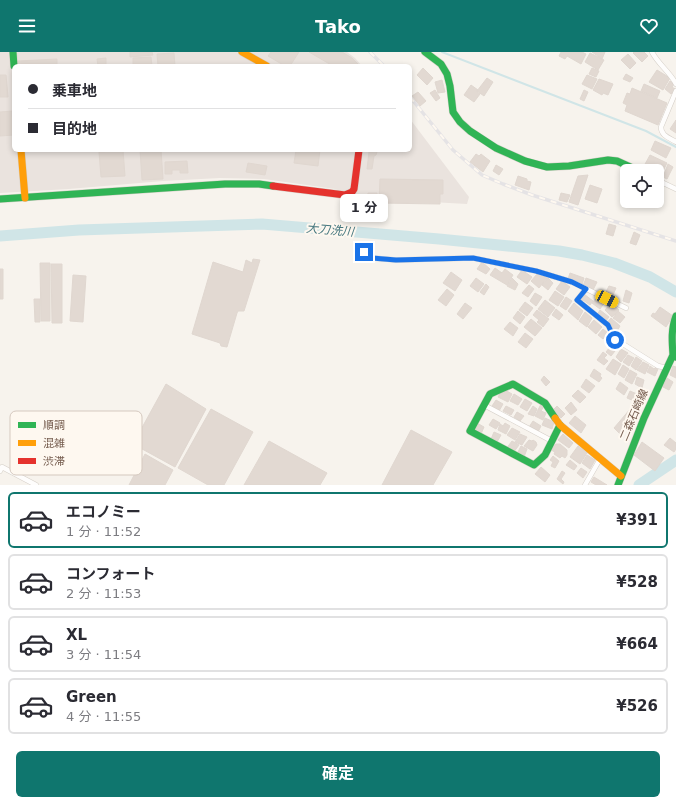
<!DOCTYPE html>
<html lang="ja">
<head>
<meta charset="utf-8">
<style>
	body { margin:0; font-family:"DejaVu Sans","Noto Sans JP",sans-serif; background:#f2f2f3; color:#2b2b33; height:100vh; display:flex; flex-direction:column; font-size:15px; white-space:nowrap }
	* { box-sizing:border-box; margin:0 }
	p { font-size:13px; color:#7c7c81 }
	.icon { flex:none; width:22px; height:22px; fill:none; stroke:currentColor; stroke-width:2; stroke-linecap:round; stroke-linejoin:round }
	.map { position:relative; height:433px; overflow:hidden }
	.panel { display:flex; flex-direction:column; background:#fff; flex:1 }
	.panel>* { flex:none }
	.guide { position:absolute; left:12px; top:12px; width:400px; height:88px; border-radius:6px; box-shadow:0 2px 6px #0003; display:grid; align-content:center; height:88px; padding:0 16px; background:#fff }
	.fabs { position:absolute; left:620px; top:112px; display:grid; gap:8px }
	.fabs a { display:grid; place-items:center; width:44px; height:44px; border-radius:6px; background:#fff; box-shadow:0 2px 6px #0003; font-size:20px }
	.end { position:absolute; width:18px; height:18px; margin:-9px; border:5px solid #1a73e8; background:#fff; box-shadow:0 0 0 2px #fff }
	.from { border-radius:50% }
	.bubble { position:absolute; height:28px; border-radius:6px; background:#fff; box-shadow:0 2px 6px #0003; font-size:13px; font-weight:700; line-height:28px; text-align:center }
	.car { position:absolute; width:12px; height:24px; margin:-12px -6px; border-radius:5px; box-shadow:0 0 3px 1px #0007; background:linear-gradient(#f5c518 24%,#345 0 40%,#f5c518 0 76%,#345 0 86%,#f5c518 0) }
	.guide b { display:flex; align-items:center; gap:14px; height:38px; font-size:15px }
	.guide b+b { border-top:1px solid #e1e1e2 }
	.guide i { width:10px; height:10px; background:#2b2b33 }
	ul { padding:7px 0 0; list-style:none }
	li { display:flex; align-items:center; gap:12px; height:56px; margin:0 8px 6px; padding:0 8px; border:2px solid #e1e1e2; border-radius:6px }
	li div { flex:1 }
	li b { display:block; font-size:15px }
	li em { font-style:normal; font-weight:700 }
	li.selected { border-color:#0f766e }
	li>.icon { width:36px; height:36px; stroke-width:1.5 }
	.button { display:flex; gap:8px; margin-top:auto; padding:8px 16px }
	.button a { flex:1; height:46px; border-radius:6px; background:#0f766e; color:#fff; font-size:16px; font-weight:700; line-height:46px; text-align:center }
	header { display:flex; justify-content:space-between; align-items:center; height:52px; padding:0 16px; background:#0f766e; color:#fff; font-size:18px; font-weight:700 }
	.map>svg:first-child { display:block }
	.industrial { fill:#eae3de }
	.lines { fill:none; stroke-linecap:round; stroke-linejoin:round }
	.stream { stroke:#d0e5e7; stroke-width:2 }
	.river { stroke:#d0e5e7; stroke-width:11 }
	.building { fill:#e2d9d2; stroke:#e0d7d0 }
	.street-casing { stroke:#d5cfc8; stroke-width:5.5 }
	.fast-casing { stroke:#d6cfc8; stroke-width:8 }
	.slow-casing { stroke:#d6cfc8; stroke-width:8 }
	.jam-casing { stroke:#d6cfc8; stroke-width:8 }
	.street { stroke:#fefdfc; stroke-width:4.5 }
	.fast { stroke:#30b455; stroke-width:7 }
	.slow { stroke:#ff9f0a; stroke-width:7 }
	.jam { stroke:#e5322d; stroke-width:7 }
	.rail-casing { stroke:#e5e3e5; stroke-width:3.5 }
	.rail { stroke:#fef8f0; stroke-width:2; stroke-dasharray:6; stroke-linecap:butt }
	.route { stroke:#1a73e8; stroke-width:5 }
	.labels { text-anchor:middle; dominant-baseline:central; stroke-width:4; stroke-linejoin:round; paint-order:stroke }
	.street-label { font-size:11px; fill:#755c4e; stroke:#fef8f0 }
	.water-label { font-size:12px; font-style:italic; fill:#46777f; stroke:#fef8f0 }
	.key { fill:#fef8f0; stroke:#d5c9bf; stroke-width:1 }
	.key-label { font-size:11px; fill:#755c4e }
</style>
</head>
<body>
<header><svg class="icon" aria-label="menu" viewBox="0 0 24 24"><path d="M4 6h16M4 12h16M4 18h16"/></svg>Tako<svg class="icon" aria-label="heart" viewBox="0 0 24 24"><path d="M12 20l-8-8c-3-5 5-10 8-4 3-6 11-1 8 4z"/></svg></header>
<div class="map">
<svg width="676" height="433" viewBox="0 0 676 433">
	<rect width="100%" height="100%" fill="#f7f3ed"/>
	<path class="industrial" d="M0,0H347L355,6L362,14H14V98H410V67L469,145L467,152L359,146L335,137L264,127L220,126L163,129L69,137L0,141Z"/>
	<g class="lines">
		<path class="stream" d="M442,0L646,79L676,95"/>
		<path class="river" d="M0,184L79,178L262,172L439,187L559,199L582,203L614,211L650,225L676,240
			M639,433L676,408"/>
	</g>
	<path class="building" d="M130,0H152L153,3L130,5Z
		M271,0H299L290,14H285L268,4Z
		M309,0H342L352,6L360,14H333Z
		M561,0H582L586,2L581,12L567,4L565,7L559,4Z
		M592,0H605L602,7Z
		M634,0H644L648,4L642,10L633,1Z
		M174,1L175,14H158L157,2Z
		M590,1L604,8L598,18L585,10Z
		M628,2L636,11L630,17L621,8Z
		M151,5L152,14H133V6Z
		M106,6V14H98L97,7Z
		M57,7V14H18V9Z
		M423,16L433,26L427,33L417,23Z
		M592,16L599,19L596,25L589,22Z
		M657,18L670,26L663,38L649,30Z
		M626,22L633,26L630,30L623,27Z
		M0,23H6L8,45H0Z
		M587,23L597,27L592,37L582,32Z
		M487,26L493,30L484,44L477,39Z
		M599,27L613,32L608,43L603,41L602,43L593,38Z
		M442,28L445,40L438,41L435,30Z
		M670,29L674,32L672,35L675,37L671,42L665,37Z
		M644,32L660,39L657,46L641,39Z
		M471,33L478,38L477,40L480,42L474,50L464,43Z
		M632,36L667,51L658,73L625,59L627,53L623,51L627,41L630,42Z
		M435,38L440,46L436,49L430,41Z
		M584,38L588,40L584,49L580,47Z
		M418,40L426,49L420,54L412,44Z
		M12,59L14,83L0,84V60Z
		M676,68V81L670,77Z
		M655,89L671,96L666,106L651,98Z
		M123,98L125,124L101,125L99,100Z
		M140,98H161L163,127L142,128Z
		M296,98H320L318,114L294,111Z
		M374,98L377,100L376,103L374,104L372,117H367L369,100H373Z
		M476,102L479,104L481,102L490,109L483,120L470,110Z
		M650,103L667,111L661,123L657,121V119H653L644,114Z
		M187,109L188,121H180V118H172V122H165V110Z
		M248,111L267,114L265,123L246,120Z
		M668,112L673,115L667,127L663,125Z
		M496,113L503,117L499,123L493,119Z
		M588,123L578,153L569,150L578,124Z
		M518,124L527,127V129L531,130L529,138L515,133Z
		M380,127L443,128V142H440V152L379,151Z
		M590,133L602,137L597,151L585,147Z
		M368,141H377L376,151L367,150Z
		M561,141L570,143L567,150L559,148Z
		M609,172L616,174L613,184L606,182Z
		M634,180L640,183L636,193L630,191Z
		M253,207L260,208L244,259H238L237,261L227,295L221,294L220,291L192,282L213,210L243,220L246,208L252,211Z
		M482,210L490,217L486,222L477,217Z
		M40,211H50V269H41Z
		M51,212H62V271H52Z
		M495,216L502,221L505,217L513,223L507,233L490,223Z
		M0,217H3V247H0Z
		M522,218L532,225L527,232L517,225Z
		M451,220L462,228L455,239L443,231Z
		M570,221L584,226L582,233L568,227Z
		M537,222L540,224L542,223L547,226L539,236L531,229Z
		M73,223L86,224L83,270L70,269Z
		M476,226L484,232L478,240L470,234Z
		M512,226L518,232L515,238L507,234Z
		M548,226L553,231L548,238L542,233Z
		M586,226L597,230L593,238L583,234Z
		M562,229L570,235L564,243L556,237Z
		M486,232L489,235L484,243L480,240Z
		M529,233L534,237L528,245L522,241Z
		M609,234L616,236L613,243L606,240Z
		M447,237L454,243L446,254L438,248Z
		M626,238L632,241L629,251L623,249Z
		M555,239L564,245L558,254L549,248Z
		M535,241L542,245L536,254L530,249Z
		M584,242L593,249L590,253L583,248L581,250L579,248Z
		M598,244L605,250L600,257L592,251Z
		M566,245L572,249L566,258L560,254Z
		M34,247H40V270H35Z
		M545,248L555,256L548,265L538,257Z
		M525,250L533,256L527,264L519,258Z
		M465,251L472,256L463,267L457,262Z
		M574,251L583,259L578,268L568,259Z
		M611,251L619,258L612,265L605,258Z
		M660,255L673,264L666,275L651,264L653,261L655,262Z
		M556,257L563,263L559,268L552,263Z
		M537,258L549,267L543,275L537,270L539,268L533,263Z
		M600,258L609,265L605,270L597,263Z
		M518,259L525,265L520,272L513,266Z
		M618,259L625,265L620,271L613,266Z
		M585,260L592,266L587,275L579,269Z
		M611,266L620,274L616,281L605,273Z
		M531,267L542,276L535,284L524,275Z
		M594,268L602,275L596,282L588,275Z
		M510,270L518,276L513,284L504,277Z
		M603,277L608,281L603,287L598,283Z
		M525,281L533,287L526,296L518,290Z
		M610,295L615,299L611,304L606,300Z
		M621,297L628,301L621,310L616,305Z
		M603,300L607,303L604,306L608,309L604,313L597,308Z
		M628,303L634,306L629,314L623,310Z
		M636,305L642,309L636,318L631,314Z
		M613,307L621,312L615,323L606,317Z
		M643,310L649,313L645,322L637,318Z
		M623,313L629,317L624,326L618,322Z
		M650,314L654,317L656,315L658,317L655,324L647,320Z
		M673,314L676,315V326L670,323Z
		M594,317L601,322L600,324L602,326L599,330L590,324Z
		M630,318L637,322L632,332L625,328Z
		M544,324L550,330L546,334L541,328Z
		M637,325L644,328L642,336L635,332Z
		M667,326L673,330L669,338L663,335Z
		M586,327L595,334L589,341L581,335Z
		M620,330L628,336L624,343L616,337Z
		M166,332L206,357L175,415L133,392Z
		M505,338L512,342L508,350L498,345L501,340Z
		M578,338L586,345L580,351L572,344Z
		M630,339L637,342L634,349L627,346Z
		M514,342L522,347L518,353L510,349Z
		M525,347L532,351L527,359L520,355Z
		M496,348L503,352L499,359L492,354Z
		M571,350L577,358L571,363L565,356Z
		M541,352L544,354L541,359L546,361L543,368L535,364Z
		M506,354L514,358L511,363L503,359Z
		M533,354L537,357L534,364L528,362Z
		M557,354L565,362L561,366L553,358Z
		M631,356L638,361L620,382L614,376Z
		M211,357L253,380L224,433H208L178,416Z
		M517,360L524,364L520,369L514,365Z
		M575,364L586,373L581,381L569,371Z
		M545,366L554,370L552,377L542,373Z
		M493,367L500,371L496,377L489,373Z
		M533,369L541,374L537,382L527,378Z
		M477,371L484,375L481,382L474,379Z
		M505,371L510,374L506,382L498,378L500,372L503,374Z
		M512,376L520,380L515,388L507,383Z
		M411,378L452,400L433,433H382Z
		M494,380L501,383L497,390L491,387Z
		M520,382L527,385L522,393L515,390Z
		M563,382L573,391L569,396L558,388Z
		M670,386L676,391V397L674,400L664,393Z
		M529,388L532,389L533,388L536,390L537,393L533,399L524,394Z
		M269,389L327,421L320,433H244Z
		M512,389L519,393L513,401L506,397Z
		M642,390L664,406L655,419L634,403Z
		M556,392H560L567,398V403L565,406L562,404L560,406L554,402L555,400L551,398Z
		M521,394L527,397L524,405L517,402Z
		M578,394L587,401L580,412L570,405Z
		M145,402L173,418L165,433H129Z
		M587,403L595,408L590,417L582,411Z
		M553,404L559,409L555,416L551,414L553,410L550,408Z
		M570,408L577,414L574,418L566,413Z
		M541,415L550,423L545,430L535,422Z
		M581,416L587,420L583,426L577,421Z
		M562,419L565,421L561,427L564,430L563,432L557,427Z
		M594,425L607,433H596L591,430Z"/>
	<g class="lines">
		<defs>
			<path id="street" d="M652,0C658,12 670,20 676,32
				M676,39L661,75C661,84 670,86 676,90
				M657,128L676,137
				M364,200L373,206L396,208L473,206L536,219L572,230L626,256
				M586,237L577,248L608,273L615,287L658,314L667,316
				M484,353L552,389
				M0,419L2,415L36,433
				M585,433L600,407"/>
			<path id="fast" d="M13,0L14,14
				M425,0L441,12L447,22L450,34L453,60L460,70L470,79L496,96L525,109L547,115L569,114L608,108L617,109L639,119
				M0,147L225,132H259L273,134
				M676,264C671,277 672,289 673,303L676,305
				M555,366L545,351L513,332L490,342L470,379L534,413L545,403L560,373
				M618,433L644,366L673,303"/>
			<path id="slow" d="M242,0L267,14
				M21,98L25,146
				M555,366L560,373L621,424"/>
			<path id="jam" d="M273,134L345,143L352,140L354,137L359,98"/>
		</defs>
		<use href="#street" class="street-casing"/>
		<use href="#fast" class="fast-casing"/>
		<use href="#slow" class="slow-casing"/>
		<use href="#jam" class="jam-casing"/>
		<use href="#street" class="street"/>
		<use href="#fast" class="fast"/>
		<use href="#slow" class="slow"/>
		<use href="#jam" class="jam"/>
		<defs>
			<path id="rail" d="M370,0L384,14
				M410,45L453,98L482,123L503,132L532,143L676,189"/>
		</defs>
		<use href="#rail" class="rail-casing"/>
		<use href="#rail" class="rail"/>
	</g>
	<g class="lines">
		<path class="route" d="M364,200L372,206L396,208L473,206L536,219L572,230L586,237L577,248L608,273L615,288"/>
	</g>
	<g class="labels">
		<g class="street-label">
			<text transform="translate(634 363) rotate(-67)">二森石崎線</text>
		</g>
		<g class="water-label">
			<text transform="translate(330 178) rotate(5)">大刀洗川</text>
		</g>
	</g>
	<rect x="10" y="359" width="132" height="64" rx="6" class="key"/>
	<rect x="18" y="370" width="18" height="6" fill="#30b455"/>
	<rect x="18" y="388" width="18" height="6" fill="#ff9f0a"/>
	<rect x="18" y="406" width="18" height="6" fill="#e5322d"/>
	<g class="key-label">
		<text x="43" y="377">順調</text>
		<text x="43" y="395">混雑</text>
		<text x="43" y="413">渋滞</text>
	</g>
</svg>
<div class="fabs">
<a><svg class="icon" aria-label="locate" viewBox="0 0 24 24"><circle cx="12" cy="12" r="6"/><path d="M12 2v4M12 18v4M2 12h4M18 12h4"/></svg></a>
</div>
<i class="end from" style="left:615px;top:288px"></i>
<i class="end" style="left:364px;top:200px"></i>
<div class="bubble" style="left:340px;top:142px;width:48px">1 分</div>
<i class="car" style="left:607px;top:247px;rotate:116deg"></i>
<div class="guide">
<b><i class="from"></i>乗車地</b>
<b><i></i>目的地</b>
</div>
</div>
<section class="panel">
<ul>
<li class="selected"><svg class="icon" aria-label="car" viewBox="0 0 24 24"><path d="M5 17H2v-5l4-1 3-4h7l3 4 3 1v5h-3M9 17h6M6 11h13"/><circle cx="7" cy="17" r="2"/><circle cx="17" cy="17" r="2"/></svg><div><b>エコノミー</b><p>1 分 · 11:52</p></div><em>¥391</em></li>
<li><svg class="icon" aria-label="car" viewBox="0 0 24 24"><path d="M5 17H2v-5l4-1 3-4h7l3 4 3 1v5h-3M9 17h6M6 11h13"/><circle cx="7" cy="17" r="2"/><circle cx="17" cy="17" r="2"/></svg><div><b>コンフォート</b><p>2 分 · 11:53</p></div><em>¥528</em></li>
<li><svg class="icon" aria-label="car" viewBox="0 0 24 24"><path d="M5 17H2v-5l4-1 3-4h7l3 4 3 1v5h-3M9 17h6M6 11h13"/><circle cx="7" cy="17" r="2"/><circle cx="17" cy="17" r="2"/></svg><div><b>XL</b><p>3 分 · 11:54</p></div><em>¥664</em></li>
<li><svg class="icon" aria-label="car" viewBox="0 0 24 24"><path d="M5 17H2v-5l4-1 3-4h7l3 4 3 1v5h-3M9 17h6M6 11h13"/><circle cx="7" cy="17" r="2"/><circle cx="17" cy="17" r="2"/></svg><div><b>Green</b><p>4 分 · 11:55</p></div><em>¥526</em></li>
</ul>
<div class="button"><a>確定</a></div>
</section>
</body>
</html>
